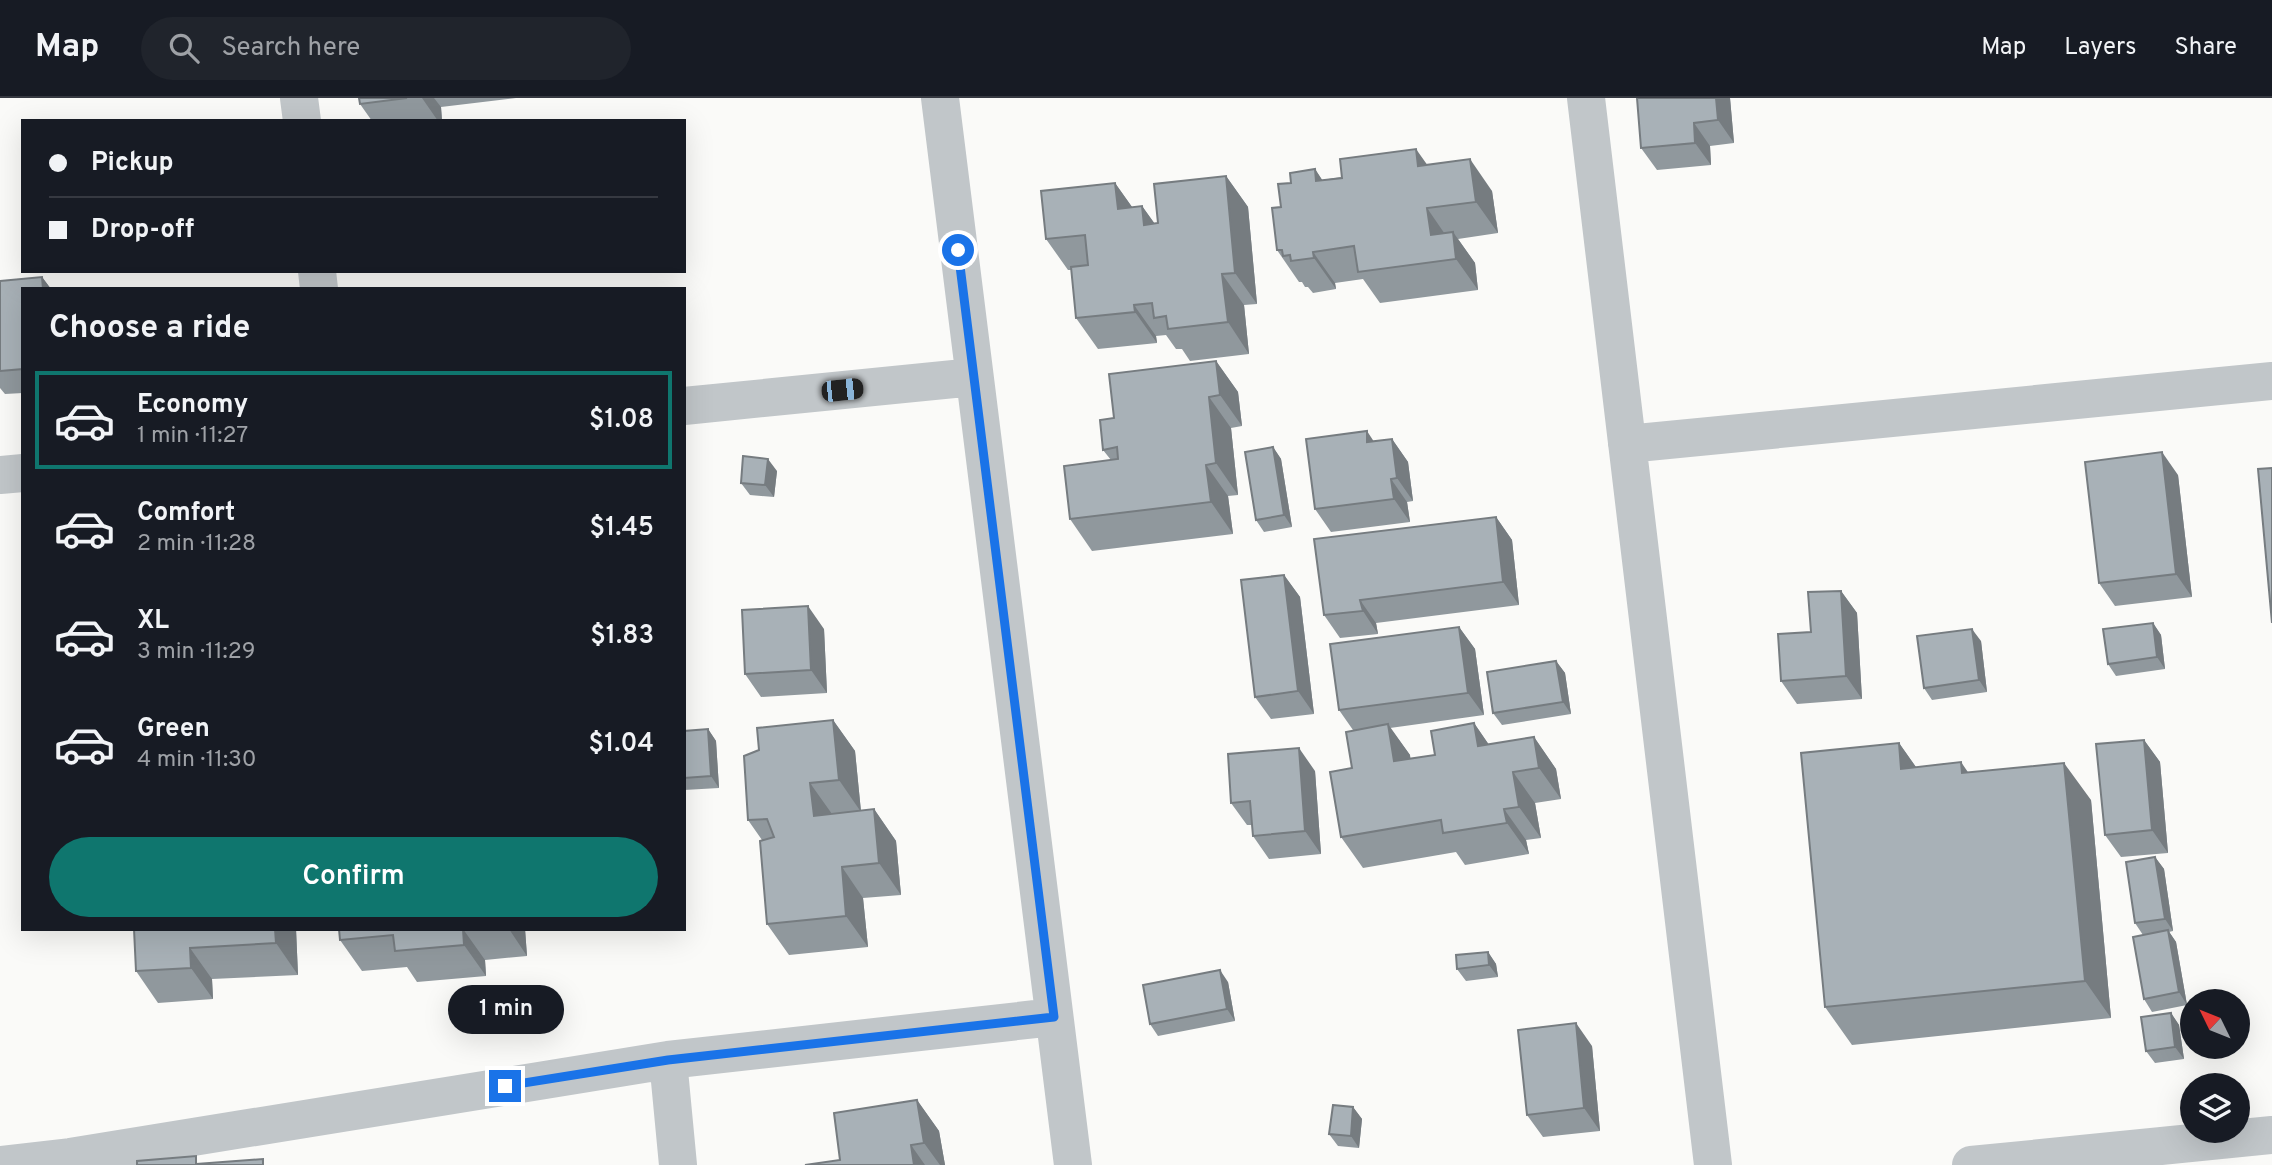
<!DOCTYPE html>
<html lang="en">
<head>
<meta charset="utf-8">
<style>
	body { margin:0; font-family:Overpass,sans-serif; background:#20242c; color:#f1f3f6; height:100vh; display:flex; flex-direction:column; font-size:26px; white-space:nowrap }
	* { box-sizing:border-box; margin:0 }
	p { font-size:23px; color:#9ea1a6 }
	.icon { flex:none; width:38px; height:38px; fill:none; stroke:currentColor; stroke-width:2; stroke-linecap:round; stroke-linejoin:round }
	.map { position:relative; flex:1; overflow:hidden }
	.sheet { position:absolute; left:21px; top:189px; width:665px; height:644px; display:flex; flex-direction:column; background:#171b24; border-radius:0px; box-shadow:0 7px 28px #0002 }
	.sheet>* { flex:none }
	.banner { position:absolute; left:21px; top:21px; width:665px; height:154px; border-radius:0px; box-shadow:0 7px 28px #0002; display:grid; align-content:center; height:154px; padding:0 28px; background:#171b24 }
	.needle { width:46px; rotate:313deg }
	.buttons { position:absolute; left:2180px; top:891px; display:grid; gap:14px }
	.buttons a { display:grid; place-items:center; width:70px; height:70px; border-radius:50%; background:#171b24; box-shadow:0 7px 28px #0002; font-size:35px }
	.end { position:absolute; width:32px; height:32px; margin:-16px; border:9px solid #1a73e8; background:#fff; box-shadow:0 0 0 4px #fff }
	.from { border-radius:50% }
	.bubble { position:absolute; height:49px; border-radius:24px; background:#171b24; box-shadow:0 7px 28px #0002; font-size:23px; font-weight:600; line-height:49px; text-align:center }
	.car { position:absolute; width:21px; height:42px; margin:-21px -10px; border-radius:9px; box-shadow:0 0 5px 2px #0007; background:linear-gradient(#222 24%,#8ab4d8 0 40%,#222 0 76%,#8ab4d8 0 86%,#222 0) }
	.banner b { display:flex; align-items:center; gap:24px; height:66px; font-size:26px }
	.banner b+b { border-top:2px solid #363941 }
	.banner i { width:18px; height:18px; background:#f1f3f6 }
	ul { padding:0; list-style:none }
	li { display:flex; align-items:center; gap:21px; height:98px; margin:0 14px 10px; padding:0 14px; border:4px solid transparent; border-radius:0px }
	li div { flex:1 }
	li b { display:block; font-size:26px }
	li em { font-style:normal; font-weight:600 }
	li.selected { border-color:#0f766e }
	li>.icon { width:63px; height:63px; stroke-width:1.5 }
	h2 { padding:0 28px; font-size:32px; line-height:84px }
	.action { display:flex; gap:14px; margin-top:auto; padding:14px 28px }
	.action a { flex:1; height:80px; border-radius:42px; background:#0f766e; color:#fff; font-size:28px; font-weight:600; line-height:80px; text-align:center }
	header { display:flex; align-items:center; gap:42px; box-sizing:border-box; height:98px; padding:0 35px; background:#171b24; border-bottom:2px solid #363941 }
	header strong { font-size:33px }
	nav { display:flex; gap:38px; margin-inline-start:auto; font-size:24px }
	.search { width:490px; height:63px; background:#20242c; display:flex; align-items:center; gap:18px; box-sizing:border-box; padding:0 24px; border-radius:38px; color:#9ea1a6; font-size:26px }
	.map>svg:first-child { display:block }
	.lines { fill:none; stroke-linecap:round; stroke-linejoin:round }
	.street { stroke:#c1c6c9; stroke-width:38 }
	.wall { fill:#90989d }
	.shaded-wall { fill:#767c80 }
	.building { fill:#a8b1b7; stroke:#767c80; stroke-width:2 }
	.route { stroke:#1a73e8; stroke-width:9 }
</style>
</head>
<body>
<header>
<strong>Map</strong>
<div class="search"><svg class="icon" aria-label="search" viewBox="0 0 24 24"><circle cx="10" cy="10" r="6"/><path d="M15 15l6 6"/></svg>Search here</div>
<nav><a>Map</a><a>Layers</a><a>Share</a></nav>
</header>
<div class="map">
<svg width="2272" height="1067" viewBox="0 0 2272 1067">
	<rect width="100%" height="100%" fill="#fafaf8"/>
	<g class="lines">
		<path class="street" d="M299,0L302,23
			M940,0L1073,1067
			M1586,0L1713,1067
			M317,173L319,191
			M684,308L974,279
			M1627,346L2272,283
			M0,377L23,375
			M668,962L678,1067
			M2,1067L70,1059L668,962L1054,919
			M1971,1067L2272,1037"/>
	</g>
	<path class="wall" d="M359,0H516L441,9L442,23H372L360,6Z
		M1730,0L1734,45L1710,48L1711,67L1657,72L1641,50Z
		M1427,66L1492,93L1498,135L1458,141L1475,165L1478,192L1380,205L1363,181L1335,185L1336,191L1313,195L1308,189H1305L1302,184H1299L1277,152L1281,109L1291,85L1315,71L1322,82Z
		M1226,78L1248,109L1257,206L1244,207L1249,256L1190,263L1182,251H1176L1166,237L1156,238L1157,245L1098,251L1076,220L1071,172H1068L1046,141L1115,85L1132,109L1142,108L1155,126L1158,125Z
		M42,179L51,191H23V295L5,296L0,290V183Z
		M1216,263L1238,294L1242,328L1231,330L1238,397L1228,398L1233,436L1092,453L1070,421L1111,362L1103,352L1114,320Z
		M1392,341L1408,364L1413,403L1407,404L1410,424L1331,434L1315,411L1374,344Z
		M1273,349L1281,361L1292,429L1264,434L1256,422Z
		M777,373L774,399L750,397L741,385Z
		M2178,377L2192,499L2115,508L2099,485Z
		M1496,419L1512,442L1519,507L1376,525L1378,536L1340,540L1324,517Z
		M1284,477L1300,499L1314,616L1271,621L1255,599Z
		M1841,493L1857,515L1862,601L1797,606L1781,583L1811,534Z
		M2153,525L2161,537L2165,571L2116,578L2108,566Z
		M1459,529L1475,551L1484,617L1390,630L1410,657V661L1435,657L1474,625L1489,647L1534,639L1556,671L1561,701L1535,705L1541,740L1526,742L1529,756L1465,767L1456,754L1363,770L1341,739L1352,670L1353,632L1339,612Z
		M824,531L827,595L761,599L745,576Z
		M1981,543L1987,594L1932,602L1924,590Z
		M1556,563L1565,575L1571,616L1502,627L1493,615Z
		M833,622L855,653L861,713L874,711L896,743L901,797L863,800L868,849L789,857L767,826L762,742L748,722Z
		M708,631L716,643L719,690L684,692V633Z
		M2144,642L2160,664L2168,755L2121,759L2105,737Z
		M1899,645L1916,669L1968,674L2091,702L2111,920L1852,947L1825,909Z
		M1315,673L1321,756L1269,761L1253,738L1252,727H1247L1231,705Z
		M2155,759L2164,771L2173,833L2169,834L2176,844L2187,907L2152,914L2144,901L2143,837L2135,825Z
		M134,831H296L298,877L212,881L213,901L158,905L136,873Z
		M339,831H525L527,858L485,862L486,878L417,884L407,869L362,873L340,842Z
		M1488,854L1496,866L1498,879L1466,883L1457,871Z
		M1228,884L1235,923L1158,938L1150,926Z
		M2171,915L2179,927L2184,961L2155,965L2146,953Z
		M1592,948L1600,1033L1543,1039L1527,1017Z
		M917,1002L939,1033L945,1067H805L840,1062Z
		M1353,1009L1362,1021L1359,1050L1338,1048L1329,1036Z"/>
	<path class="shaded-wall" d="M422,0H434L441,9L442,23H438Z
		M1716,0H1730L1734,45L1718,22Z
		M1694,25L1710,48L1711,67L1695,45Z
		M1416,51L1438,82L1418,68Z
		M1470,61L1492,93L1498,135L1476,104Z
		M1315,71L1336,103L1316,83Z
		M1226,78L1248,109L1257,206L1235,175Z
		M1115,85L1137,116L1118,111Z
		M1142,108L1164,139L1144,127Z
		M1427,110L1449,142L1431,137Z
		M1453,134L1475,165L1478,192L1456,161Z
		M1313,154L1335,185L1336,191L1314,160Z
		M1222,176L1244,207L1249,256L1228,224Z
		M42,179L51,191H43Z
		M1134,207L1156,238L1157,245L1135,214Z
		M1216,263L1238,294L1242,328L1220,297Z
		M1209,299L1231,330L1238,397L1216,365Z
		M1367,333L1382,356L1367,344Z
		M1392,341L1408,364L1413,403L1397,380Z
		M1273,349L1281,361L1292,429L1284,417Z
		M2162,354L2178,377L2192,499L2176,476Z
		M768,361L777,373L774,399L765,387Z
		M1206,367L1228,398L1233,436L1211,404Z
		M1391,381L1407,404L1410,424L1394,401Z
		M1496,419L1512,442L1519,507L1503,484Z
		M1284,477L1300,499L1314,616L1298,593Z
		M1841,493L1857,515L1862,601L1846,578Z
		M1360,502L1376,525L1378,536L1363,513Z
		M808,508L824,531L827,595L811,572Z
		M2153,525L2161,537L2165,571L2157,559Z
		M1459,529L1475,551L1484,617L1468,595Z
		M1972,531L1981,543L1987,594L1979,582Z
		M1556,563L1565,575L1571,616L1563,604Z
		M833,622L855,653L861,714L839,682Z
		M1474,625L1496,657L1478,648Z
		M1388,626L1410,657L1416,695L1394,663Z
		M708,631L716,643L719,690L711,678Z
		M1534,639L1556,671L1561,701L1539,670Z
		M2144,642L2160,664L2168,755L2152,732Z
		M1899,645L1925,682L1901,671Z
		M1299,650L1315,673L1321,756L1305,733Z
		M1961,664L1987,702L1962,675Z
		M2064,665L2091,702L2111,920L2085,883Z
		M1513,674L1535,705L1541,740L1519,709Z
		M810,685L832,716L814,718Z
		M874,711L896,743L901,797L879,765Z
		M1504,711L1526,742L1529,756L1507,725Z
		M2155,759L2164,771L2173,833L2165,821Z
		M842,769L863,800L868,849L846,818Z
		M275,831H296L298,877L276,845Z
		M463,831L485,862L486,878L464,847Z
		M509,831H525L527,858Z
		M2168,832L2176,844L2187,907L2179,894Z
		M190,850L212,881L213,901L191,870Z
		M1488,854L1496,866L1498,879L1489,867Z
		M1220,872L1228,884L1235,923L1227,911Z
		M2171,915L2179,927L2184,961L2175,949Z
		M1576,925L1592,948L1600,1033L1584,1010Z
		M917,1002L939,1033L945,1067H940L924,1045Z
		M1353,1009L1362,1021L1359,1050L1351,1038Z
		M911,1047L925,1067H914Z"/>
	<path class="building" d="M359,0H407L360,6Z
		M1637,0H1716L1718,22L1694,25L1695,45L1641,50Z
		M1416,51L1418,68L1470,61L1476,104L1427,110L1431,137L1453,134L1456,161L1358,174L1354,148L1313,154L1314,160L1291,163L1290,157L1283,158L1282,152H1277L1272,110L1281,109L1278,86L1291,85L1290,75L1315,71L1316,83L1342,80L1340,61Z
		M1226,78L1235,175L1222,176L1228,224L1168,231L1166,218L1154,220L1152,205L1134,207L1135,214L1076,220L1071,169L1088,167L1085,137L1046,141L1041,93L1115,85L1118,111L1142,108L1144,127L1158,125L1154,86Z
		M42,179L43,191H23V271L0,273V183Z
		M1216,263L1220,297L1209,299L1216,365L1206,367L1211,404L1070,421L1064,368L1118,361L1117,349L1103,352L1100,322L1114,320L1109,276Z
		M1367,333V344L1392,341L1397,380L1391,381L1394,401L1315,411L1306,341Z
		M1273,349L1284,417L1256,422L1245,354Z
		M2162,354L2176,476L2099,485L2085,364Z
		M743,358L768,361L765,387L741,385Z
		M2272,370V525L2258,371Z
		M1496,419L1503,484L1360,502L1363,513L1324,517L1314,441Z
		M1284,477L1298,593L1255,599L1241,482Z
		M1841,493L1846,578L1781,583L1778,536L1811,534L1808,494Z
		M808,508L811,572L745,576L742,512Z
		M2153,525L2157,559L2108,566L2103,531Z
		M1459,529L1468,595L1339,612L1330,546Z
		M1972,531L1979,582L1924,590L1917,538Z
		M1556,563L1563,604L1493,615L1487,574Z
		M833,622L839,682L810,685L814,718L874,711L879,765L842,769L846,818L767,826L760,743L774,739L767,721L748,722L744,658L759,652L757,630Z
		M1474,625L1478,648L1534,639L1539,670L1513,674L1519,709L1504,711L1507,725L1443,735L1441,722L1341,739L1330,674L1352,670L1346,634L1388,626L1394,663L1435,657L1431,633Z
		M708,631L711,678L684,680V633Z
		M2144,642L2152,732L2105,737L2096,646Z
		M1899,645L1901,671L1961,664L1962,675L2064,665L2085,883L1825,909L1801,655Z
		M1299,650L1305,733L1253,738L1250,703L1231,705L1228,656Z
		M2155,759L2165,821L2135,825L2126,764Z
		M134,831H275L276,845L190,850L191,870L136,873Z
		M339,831H463L464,847L395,853L393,837L340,842Z
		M2168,832L2179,894L2144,901L2133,839Z
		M1488,854L1489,867L1457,871L1456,857Z
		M1220,872L1227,911L1150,926L1143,887Z
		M2171,915L2175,949L2146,953L2141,919Z
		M1576,925L1584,1010L1527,1017L1518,932Z
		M917,1002L924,1045L911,1047L914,1067H805L840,1062L834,1015Z
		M1333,1007L1353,1009L1351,1038L1329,1036Z
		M196,1058V1066L263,1061V1067H137V1063Z"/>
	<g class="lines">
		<path class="route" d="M505,988L668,962L1054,919L958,152"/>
	</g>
</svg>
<div class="buttons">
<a><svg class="needle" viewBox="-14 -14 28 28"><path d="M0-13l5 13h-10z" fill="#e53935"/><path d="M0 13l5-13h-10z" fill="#9ea1a6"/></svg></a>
<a><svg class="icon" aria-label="layers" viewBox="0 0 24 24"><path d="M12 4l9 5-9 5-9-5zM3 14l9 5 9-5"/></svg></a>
</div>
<i class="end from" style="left:958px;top:152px"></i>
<i class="end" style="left:505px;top:988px"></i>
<div class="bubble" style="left:448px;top:887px;width:116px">1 min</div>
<i class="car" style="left:842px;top:292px;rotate:84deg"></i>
<div class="banner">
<b><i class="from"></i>Pickup</b>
<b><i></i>Drop-off</b>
</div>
<section class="sheet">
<h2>Choose a ride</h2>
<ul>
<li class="selected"><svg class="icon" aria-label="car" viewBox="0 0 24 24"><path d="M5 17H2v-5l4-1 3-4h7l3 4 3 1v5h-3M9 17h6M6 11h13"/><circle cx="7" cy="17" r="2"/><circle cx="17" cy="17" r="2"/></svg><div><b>Economy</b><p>1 min · 11:27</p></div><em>$1.08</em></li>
<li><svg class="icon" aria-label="car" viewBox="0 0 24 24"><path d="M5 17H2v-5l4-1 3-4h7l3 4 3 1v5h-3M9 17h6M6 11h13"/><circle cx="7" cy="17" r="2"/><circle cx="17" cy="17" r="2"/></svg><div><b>Comfort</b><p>2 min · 11:28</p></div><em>$1.45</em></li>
<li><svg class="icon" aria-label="car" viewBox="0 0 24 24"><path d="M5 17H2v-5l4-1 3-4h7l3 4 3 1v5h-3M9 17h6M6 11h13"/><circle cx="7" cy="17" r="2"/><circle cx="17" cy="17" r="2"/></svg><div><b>XL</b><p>3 min · 11:29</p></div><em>$1.83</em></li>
<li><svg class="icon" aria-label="car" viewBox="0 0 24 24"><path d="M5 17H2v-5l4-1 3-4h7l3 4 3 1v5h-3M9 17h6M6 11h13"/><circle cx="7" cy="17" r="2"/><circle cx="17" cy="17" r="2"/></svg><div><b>Green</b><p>4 min · 11:30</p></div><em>$1.04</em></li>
</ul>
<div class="action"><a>Confirm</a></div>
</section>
</div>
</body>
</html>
